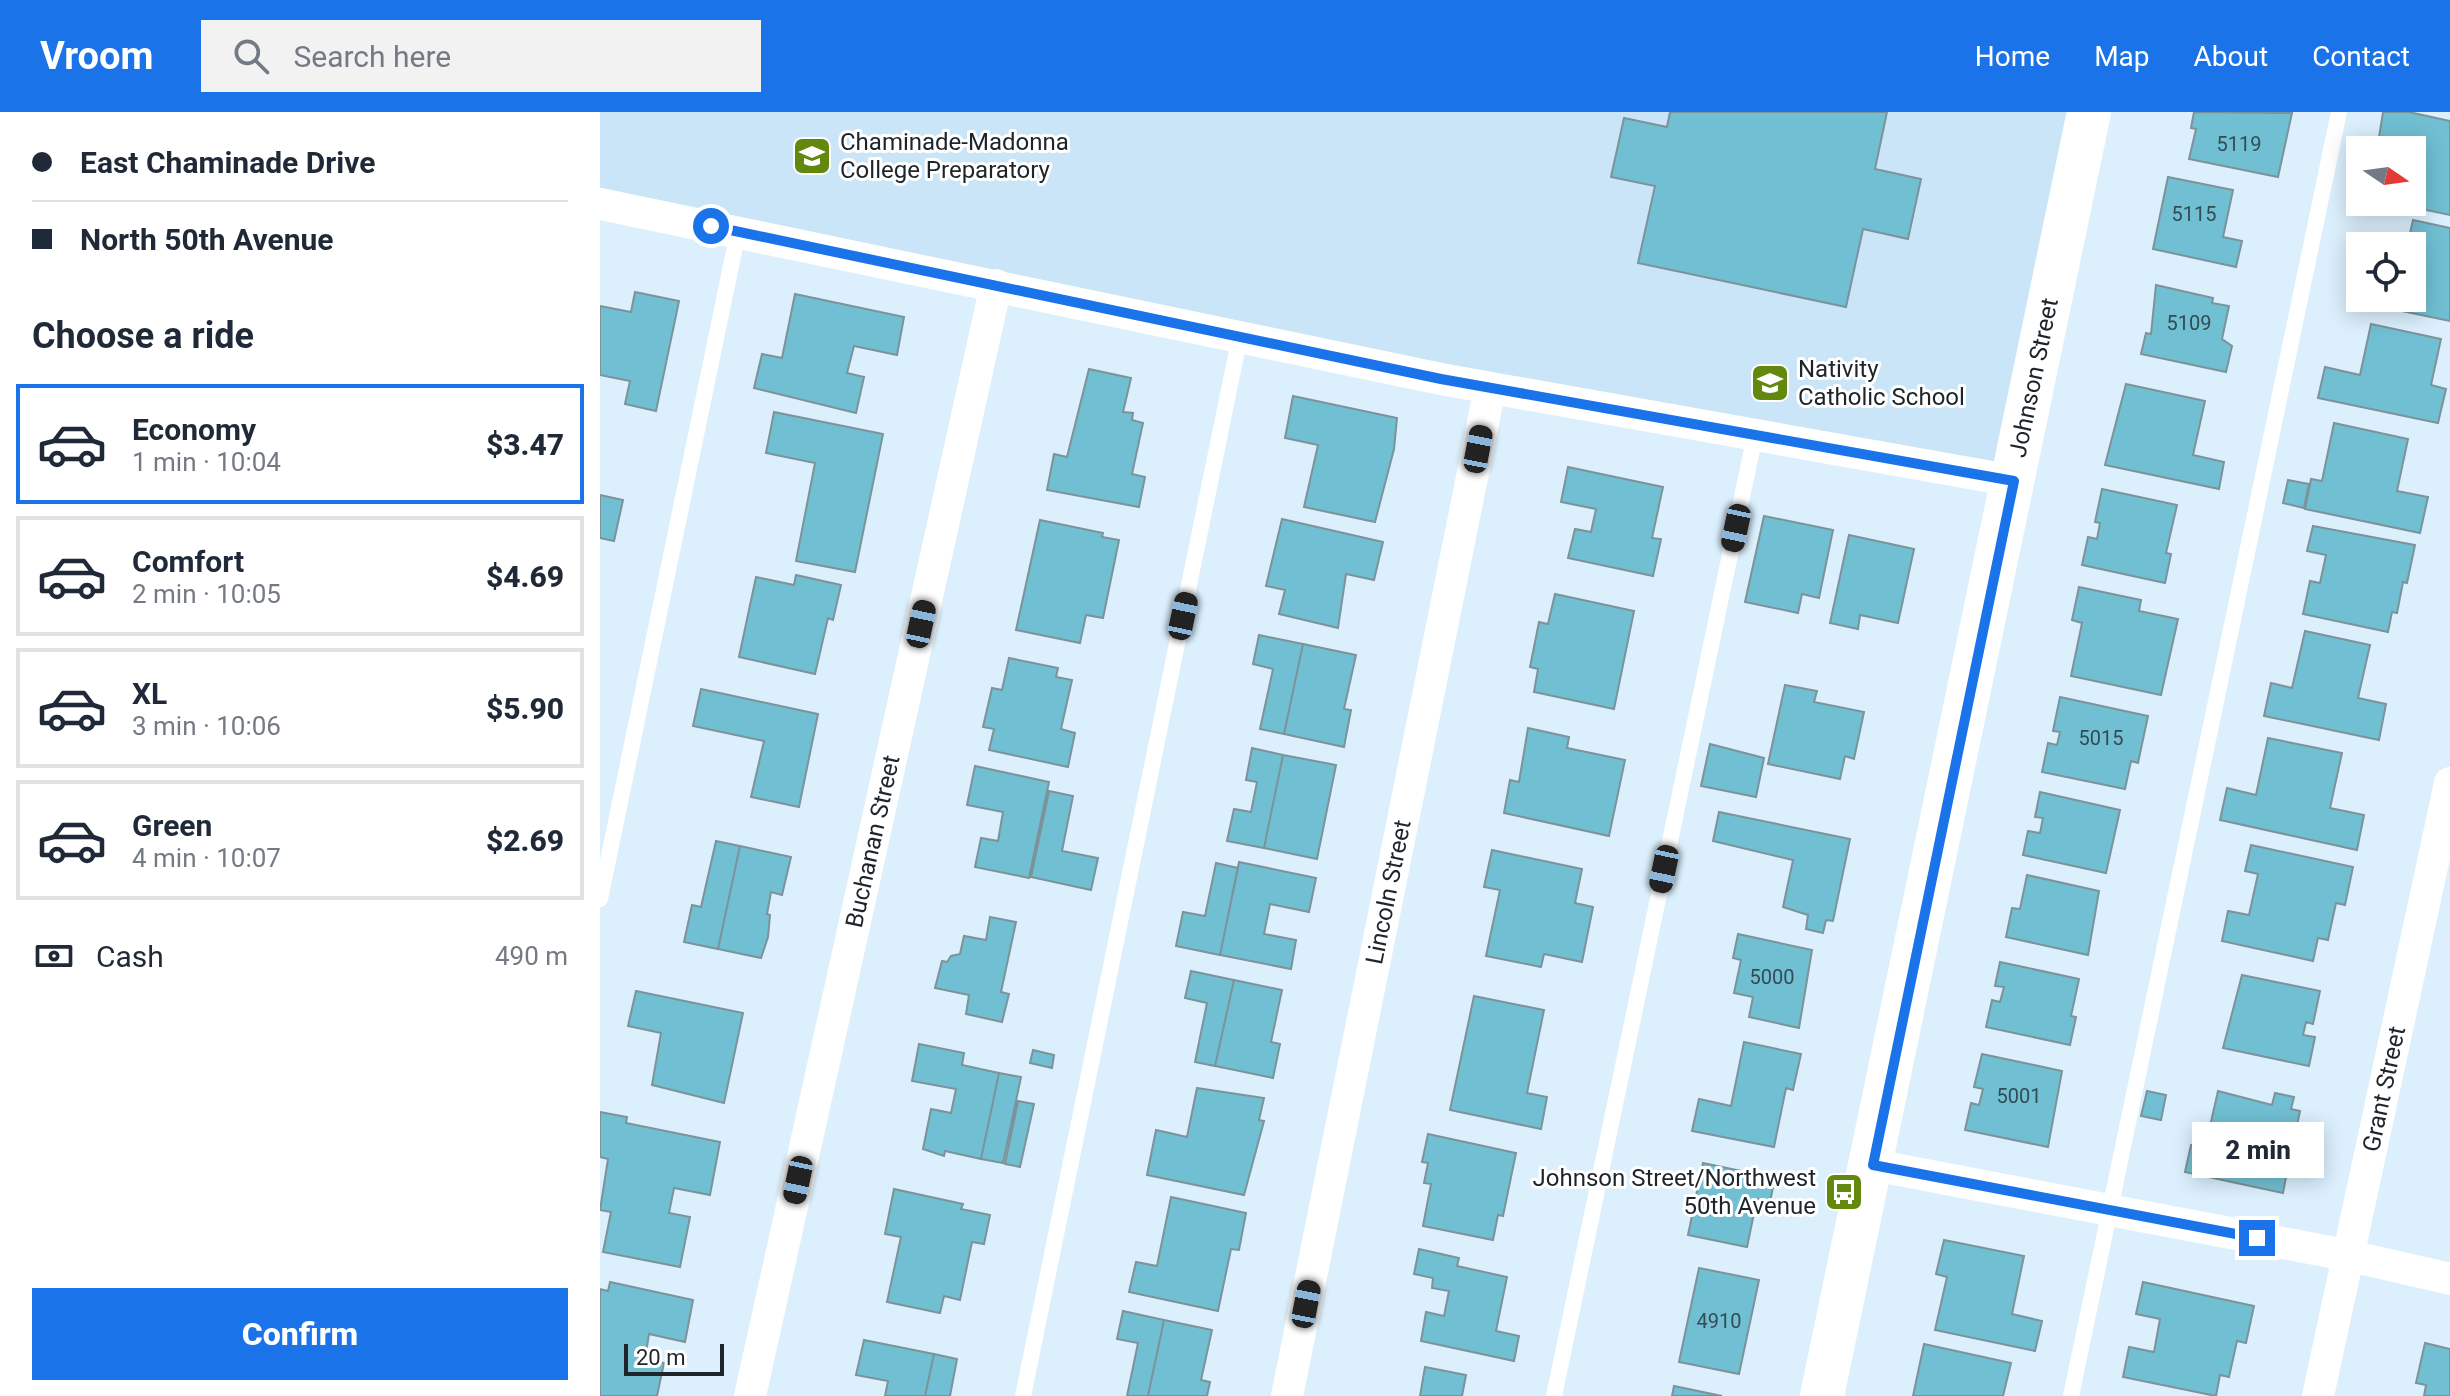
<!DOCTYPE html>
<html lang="en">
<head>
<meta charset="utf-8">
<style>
	body { margin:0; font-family:Roboto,sans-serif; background:#f2f2f3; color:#1f2937; height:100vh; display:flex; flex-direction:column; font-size:30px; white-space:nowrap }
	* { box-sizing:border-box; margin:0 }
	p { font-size:26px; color:#747a83 }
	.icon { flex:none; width:44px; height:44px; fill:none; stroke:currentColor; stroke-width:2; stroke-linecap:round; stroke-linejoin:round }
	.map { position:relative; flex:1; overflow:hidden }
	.side { display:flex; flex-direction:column; background:#fff; width:600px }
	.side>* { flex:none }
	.banner { display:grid; align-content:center; height:176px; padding:0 32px; background:#fff }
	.needle { width:52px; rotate:103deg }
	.fabs { position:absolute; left:1746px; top:24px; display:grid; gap:16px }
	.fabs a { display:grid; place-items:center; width:80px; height:80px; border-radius:0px; background:#fff; box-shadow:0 4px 20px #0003; font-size:40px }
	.scale { position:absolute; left:24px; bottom:20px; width:100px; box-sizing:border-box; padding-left:8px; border:4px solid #1e252a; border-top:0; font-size:22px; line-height:28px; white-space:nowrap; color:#1e252a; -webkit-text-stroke:6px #fff; paint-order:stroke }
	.end { position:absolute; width:36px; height:36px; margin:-18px; border:10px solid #1a73e8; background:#fff; box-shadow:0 0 0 4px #fff }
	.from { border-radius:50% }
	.bubble { position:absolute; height:56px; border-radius:0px; background:#fff; box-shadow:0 4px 20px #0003; font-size:26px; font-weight:800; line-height:56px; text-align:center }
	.car { position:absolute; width:24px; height:48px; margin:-24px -12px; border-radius:10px; box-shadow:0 0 6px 2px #0007; background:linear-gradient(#222 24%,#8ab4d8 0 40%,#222 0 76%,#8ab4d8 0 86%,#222 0) }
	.banner b { display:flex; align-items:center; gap:28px; height:76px; font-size:30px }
	.banner b+b { border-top:2px solid #e0e1e3 }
	.banner i { width:20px; height:20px; background:#1f2937 }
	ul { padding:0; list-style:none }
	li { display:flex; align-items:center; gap:24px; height:120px; margin:0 16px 12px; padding:0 16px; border:4px solid #e0e1e3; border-radius:0px }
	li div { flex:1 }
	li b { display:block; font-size:30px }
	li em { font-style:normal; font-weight:800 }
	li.current { border-color:#1a73e8 }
	li>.icon { width:72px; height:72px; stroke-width:1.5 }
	h2 { padding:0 32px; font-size:36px; line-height:96px }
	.pay { display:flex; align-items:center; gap:20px; height:88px; padding:0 32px; font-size:30px }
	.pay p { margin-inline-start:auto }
	.button { display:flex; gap:16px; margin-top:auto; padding:16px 32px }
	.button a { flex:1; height:92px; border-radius:0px; background:#1a73e8; color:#fff; font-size:32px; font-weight:800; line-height:92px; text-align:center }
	header { display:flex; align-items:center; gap:48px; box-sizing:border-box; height:112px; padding:0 40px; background:#1a73e8; color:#fff }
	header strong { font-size:38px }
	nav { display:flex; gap:44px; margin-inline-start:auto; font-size:28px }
	.search { width:560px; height:72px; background:#f2f2f3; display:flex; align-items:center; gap:20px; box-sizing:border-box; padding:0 28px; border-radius:0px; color:#747a83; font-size:30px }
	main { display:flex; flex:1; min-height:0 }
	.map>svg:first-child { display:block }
	.built { fill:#cae5f8 }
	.building { fill:#71bfd3; stroke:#7b9399; stroke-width:2 }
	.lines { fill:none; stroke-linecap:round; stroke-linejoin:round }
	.lane { stroke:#fff; stroke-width:16 }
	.street { stroke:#fff; stroke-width:32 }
	.secondary { stroke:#fff; stroke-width:44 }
	.route { stroke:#1a73e8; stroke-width:10 }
	.labels { text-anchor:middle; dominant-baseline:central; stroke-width:6; stroke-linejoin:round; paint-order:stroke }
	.number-label { font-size:20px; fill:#334c54 }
	.poi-label { font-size:24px; fill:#1e252a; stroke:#fff; text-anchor:start }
	.street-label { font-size:24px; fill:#1e252a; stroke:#fff }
</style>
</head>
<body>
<header>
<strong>Vroom</strong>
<div class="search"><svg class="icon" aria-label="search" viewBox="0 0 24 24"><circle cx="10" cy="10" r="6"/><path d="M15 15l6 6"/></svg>Search here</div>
<nav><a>Home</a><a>Map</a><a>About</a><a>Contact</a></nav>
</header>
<main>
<section class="side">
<div class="banner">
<b><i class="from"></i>East Chaminade Drive</b>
<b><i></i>North 50th Avenue</b>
</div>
<h2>Choose a ride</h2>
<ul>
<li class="current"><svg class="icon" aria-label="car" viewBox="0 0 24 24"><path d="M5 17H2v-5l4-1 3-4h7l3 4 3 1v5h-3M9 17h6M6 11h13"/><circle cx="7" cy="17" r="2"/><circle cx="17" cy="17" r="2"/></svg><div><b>Economy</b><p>1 min · 10:04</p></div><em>$3.47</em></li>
<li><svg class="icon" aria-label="car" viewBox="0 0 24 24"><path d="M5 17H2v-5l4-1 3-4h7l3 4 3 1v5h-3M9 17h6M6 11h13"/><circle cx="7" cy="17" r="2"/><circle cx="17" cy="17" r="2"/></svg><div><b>Comfort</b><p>2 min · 10:05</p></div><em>$4.69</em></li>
<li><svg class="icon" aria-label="car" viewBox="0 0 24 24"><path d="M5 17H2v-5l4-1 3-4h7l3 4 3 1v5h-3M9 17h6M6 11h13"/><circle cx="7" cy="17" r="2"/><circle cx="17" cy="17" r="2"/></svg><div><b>XL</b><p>3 min · 10:06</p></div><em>$5.90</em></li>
<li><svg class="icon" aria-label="car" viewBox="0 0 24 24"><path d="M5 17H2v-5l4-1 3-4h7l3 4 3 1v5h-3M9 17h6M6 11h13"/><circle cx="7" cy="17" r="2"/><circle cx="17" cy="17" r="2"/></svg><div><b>Green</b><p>4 min · 10:07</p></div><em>$2.69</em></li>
</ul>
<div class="pay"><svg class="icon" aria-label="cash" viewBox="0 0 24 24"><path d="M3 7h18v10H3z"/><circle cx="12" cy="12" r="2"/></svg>Cash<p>490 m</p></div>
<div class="button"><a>Confirm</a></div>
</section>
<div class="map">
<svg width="1850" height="1284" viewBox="0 0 1850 1284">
	<rect width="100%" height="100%" fill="#dbeffd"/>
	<path class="built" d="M0,0H1489L1414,369L0,89Z"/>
	<path class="building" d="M1070,0H1287L1275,57L1321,67L1308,127L1263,117L1246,195L1038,151L1055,74L1011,65L1024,6L1067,15Z
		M1594,0L1692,1L1678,65L1589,47L1596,17L1591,16Z
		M1783,0H1809L1850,9V103L1808,94L1806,90H1812V38H1777Z
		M1568,65L1633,78L1623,125L1642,129L1636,155L1553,137Z
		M1813,108L1850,116V209L1763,191L1765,186H1812V134H1807Z
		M1556,173L1613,186L1612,191L1629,194L1622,227L1632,234L1626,260L1541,242L1546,221L1551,222Z
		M35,180L79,189L56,299L25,292L30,269L0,263V194L31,200Z
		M195,182L304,205L297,243L254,234L247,261L264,265L256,301L154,276L162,242L182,246Z
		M1771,212L1841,227L1831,273L1846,277L1838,311L1718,286L1725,255L1760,263Z
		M489,257L531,266L523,300L533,301L532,308L543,311L532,362L545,365L539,395L447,378L454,342L467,345Z
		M1526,272L1605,289L1593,343L1624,350L1619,377L1505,353Z
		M693,284L797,306L794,337L775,410L704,395L718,333L685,326Z
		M174,300L283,322L255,460L196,449L215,351L166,341Z
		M1734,311L1808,327L1797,379L1828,385L1820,421L1705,397L1711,367L1722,369Z
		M968,355L1063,375L1052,426L1061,427L1053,464L968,446L975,417L991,420L996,397L961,390Z
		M1688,368L1709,372L1704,396L1683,391Z
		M1502,377L1577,393L1566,441L1571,442L1565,471L1482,453L1488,425L1497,427L1500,411L1495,410Z
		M0,383L23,388L14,429L0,426Z
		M1164,404L1233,418L1219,486L1202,482L1198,501L1145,490Z
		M682,407L783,430L774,468L746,462L738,516L679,502L685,478L666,474Z
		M440,408L503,421L502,425L519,428L503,506L486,503L480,531L416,518Z
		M1713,414L1815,433L1807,471L1803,470L1797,501L1792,500L1788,520L1703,502L1710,469L1720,471L1726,443L1707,439Z
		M1249,423L1314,437L1298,511L1260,503L1258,517L1230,511Z
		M196,463L241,473L233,508L228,506L215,562L139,545L156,465L194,473Z
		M1479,475L1541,488L1539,499L1578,507L1561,583L1471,564L1482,511L1472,508Z
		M955,482L1034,499L1014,597L934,580L938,557L930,555L939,510L948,512Z
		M1705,519L1770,533L1758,586L1786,592L1779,628L1664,604L1671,571L1692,576Z
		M659,523L703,532L684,622L660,617L673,557L653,552Z
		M703,532L756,543L744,597L751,598L744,635L684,622Z
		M409,546L458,556L456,565L472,568L461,617L475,621L468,655L389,638L394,617L383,615L392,576L402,578Z
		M1185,573L1217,579L1214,590L1264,600L1254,647L1245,644L1240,667L1168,652Z
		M101,577L218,602L199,695L151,685L164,629L93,614Z
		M1460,585L1548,604L1538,651L1531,649L1525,677L1442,660L1448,631L1457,633L1460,620L1453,619Z
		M928,616L969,625L967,636L1025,648L1009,724L904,701L910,668L919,670Z
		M1668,626L1742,641L1730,696L1764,703L1757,738L1620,708L1627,676L1656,683Z
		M1110,632L1164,646L1156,685L1101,674Z
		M652,636L683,643L664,736L627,729L634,697L651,700L657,670L646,668Z
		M683,643L736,653L717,747L664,736Z
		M375,654L449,670L429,766L375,755L381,726L398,729L403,700L367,693Z
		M449,679L473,684L462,739L498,746L491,778L431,765Z
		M1440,680L1520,698L1506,761L1423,743L1428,719L1440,721L1443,706L1435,705Z
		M1119,700L1250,727L1233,809L1226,808L1223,821L1206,817L1208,803L1183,795L1193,748L1113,729Z
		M116,729L140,734L118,837L84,830L92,793L101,795Z
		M1651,733L1753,755L1745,793L1736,791L1728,828L1718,826L1713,849L1622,829L1628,799L1649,803L1658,762L1645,759Z
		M140,734L191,745L182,783L171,780L167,802L170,803L168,825L161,846L118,837Z
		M892,738L982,757L975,791L993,795L982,850L944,842L941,855L886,844L900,778L884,775Z
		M639,750L716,766L709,800L670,792L664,822L696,828L691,857L620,843Z
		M616,751L638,756L620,843L576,834L583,800L605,804Z
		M1427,763L1499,779L1488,843L1406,825L1412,796L1420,797Z
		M390,805L416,810L401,880L409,882L402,910L366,902L369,883L335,876L342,849L347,850L351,844L360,842L364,824L386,828Z
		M1138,822L1212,838L1199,916L1149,905L1153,885L1134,881L1141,848L1133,846Z
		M1400,850L1479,867L1471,904L1476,905L1470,933L1386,915L1392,888L1400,890L1404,875L1395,874Z
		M591,859L634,868L615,954L595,950L607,891L585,886Z
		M1642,863L1720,879L1713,912L1706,910L1703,923L1715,925L1709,954L1623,936Z
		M634,868L682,878L671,930L680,932L673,966L615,954Z
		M36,879L143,901L124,991L52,973L61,921L28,914Z
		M874,884L944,898L927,981L947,985L941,1017L850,998Z
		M1144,930L1201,942L1193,978L1186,976L1174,1035L1092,1019L1099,987L1131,994Z
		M319,932L364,941L362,953L399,961L381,1047L345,1039L344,1044L323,1037L331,997L351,1001L356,977L312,969Z
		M433,938L454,943L452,956L430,951Z
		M1382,942L1462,959L1448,1035L1365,1018L1371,991L1379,993L1383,977L1374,975Z
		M399,961L421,965L403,1051L381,1047Z
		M597,976L664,986L659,1008L664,1009L644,1083L547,1063L556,1018L587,1025Z
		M1547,979L1566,983L1561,1008L1541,1004Z
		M1618,979L1672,993L1675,981L1694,985L1691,997L1700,999L1694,1028L1700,1029L1694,1056L1688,1055L1683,1081L1585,1060L1591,1033L1605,1036Z
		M418,989L434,992L420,1055L405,1052Z
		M0,1000L27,1005L26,1011L120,1030L110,1083L74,1076L69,1101L90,1105L80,1155L3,1140L11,1100L0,1098L8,1047L0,1045Z
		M828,1022L916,1041L903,1104L898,1103L893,1128L823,1114L831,1072L824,1071L828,1051L822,1050Z
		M1103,1051L1175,1066L1170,1090L1157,1087L1147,1135L1088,1123Z
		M294,1077L363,1092L361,1097L390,1103L384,1132L372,1130L360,1188L344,1184L340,1201L287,1190L301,1125L285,1122Z
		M571,1085L646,1101L639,1138L631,1137L618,1199L529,1180L536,1150L557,1154Z
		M1344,1128L1424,1144L1412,1202L1442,1209L1435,1239L1335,1218L1347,1165L1336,1162Z
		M819,1137L859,1146L857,1154L907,1165L896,1219L919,1224L914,1249L821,1229L826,1200L844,1204L849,1179L832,1176L833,1166L814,1162Z
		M1099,1156L1159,1168L1139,1262L1079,1250Z
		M10,1170L93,1188L85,1230L49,1222L45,1247L64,1251L57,1284H0V1177L8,1179Z
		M1543,1170L1654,1194L1646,1231L1637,1229L1629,1265L1620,1263L1616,1284L1523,1265L1529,1235L1554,1240L1560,1207L1536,1202Z
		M523,1199L564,1208L548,1284H527L538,1231L517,1227Z
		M564,1208L612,1218L601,1268L610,1270L607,1284H548Z
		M264,1228L334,1242L325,1284H285L288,1269L256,1263Z
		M1825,1231L1850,1237V1284H1824L1826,1273L1816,1271Z
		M1324,1232L1411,1251L1403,1284H1313Z
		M334,1242L357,1247L350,1284H325Z
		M825,1255L866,1263L862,1284H820Z
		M1074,1274L1122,1284H1072Z"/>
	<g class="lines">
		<path class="lane" d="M0,787L138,120
			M423,1284L640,224
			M954,1284L1155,323
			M1471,1284L1739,0"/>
		<g class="street">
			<path d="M0,92L841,267L1414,369"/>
			<path d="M1273,1053L1746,1143L1850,1167"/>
			<path id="s1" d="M150,1284L396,173"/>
			<path id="s2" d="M687,1284L890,276"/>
			<path id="s3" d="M1718,1284L1850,671"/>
		</g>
		<path class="secondary" id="s4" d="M1222,1284L1489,0"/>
	</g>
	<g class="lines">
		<path class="route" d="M111,114L841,267L1414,369L1273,1053L1657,1126"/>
	</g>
	<defs>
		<symbol id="school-square" viewBox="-11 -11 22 22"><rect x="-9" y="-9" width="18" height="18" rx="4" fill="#63880e" stroke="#fff"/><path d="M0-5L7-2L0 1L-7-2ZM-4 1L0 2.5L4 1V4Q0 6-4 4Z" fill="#fff"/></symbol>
		<symbol id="bus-square" viewBox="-11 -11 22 22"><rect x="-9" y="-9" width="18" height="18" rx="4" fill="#63880e" stroke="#fff"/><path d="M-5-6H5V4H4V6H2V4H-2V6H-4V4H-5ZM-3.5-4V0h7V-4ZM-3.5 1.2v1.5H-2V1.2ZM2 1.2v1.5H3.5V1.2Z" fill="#fff"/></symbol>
	</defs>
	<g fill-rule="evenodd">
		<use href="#school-square" x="190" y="22" width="44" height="44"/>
		<use href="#school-square" x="1148" y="249" width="44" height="44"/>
		<use href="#bus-square" x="1222" y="1058" width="44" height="44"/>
	</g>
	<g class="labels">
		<g class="number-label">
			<text x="1639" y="32">5119</text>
			<text x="1594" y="102">5115</text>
			<text x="1589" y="211">5109</text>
			<text x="1501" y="626">5015</text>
			<text x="1172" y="865">5000</text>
			<text x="1419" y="984">5001</text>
			<text x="1119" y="1209">4910</text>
		</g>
		<g class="poi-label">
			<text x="240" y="30">Chaminade-Madonna<tspan x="240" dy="28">College Preparatory</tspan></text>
			<text x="1198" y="257">Nativity<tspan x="1198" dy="28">Catholic School</tspan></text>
			<text x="1216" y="1066" text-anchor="end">Johnson Street/Northwest<tspan x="1216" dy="28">50th Avenue</tspan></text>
		</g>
		<g class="street-label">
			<text stroke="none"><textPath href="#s4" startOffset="1040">Johnson Street</textPath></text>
			<text stroke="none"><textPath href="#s1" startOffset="568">Buchanan Street</textPath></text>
			<text stroke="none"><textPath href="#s2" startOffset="514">Lincoln Street</textPath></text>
			<text stroke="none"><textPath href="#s3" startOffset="314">Grant Street</textPath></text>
		</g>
	</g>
</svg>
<div class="fabs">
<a><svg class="needle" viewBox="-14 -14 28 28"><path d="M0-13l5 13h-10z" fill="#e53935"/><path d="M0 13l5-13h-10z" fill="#747a83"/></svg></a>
<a><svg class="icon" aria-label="locate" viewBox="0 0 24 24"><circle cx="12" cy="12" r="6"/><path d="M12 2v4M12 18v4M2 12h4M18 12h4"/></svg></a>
</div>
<div class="scale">20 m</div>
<i class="end from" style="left:111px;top:114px"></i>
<i class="end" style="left:1657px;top:1126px"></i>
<div class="bubble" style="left:1592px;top:1010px;width:132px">2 min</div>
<i class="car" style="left:878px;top:337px;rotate:11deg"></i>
<i class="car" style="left:1136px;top:416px;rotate:192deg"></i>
<i class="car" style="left:583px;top:504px;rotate:12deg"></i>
<i class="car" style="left:321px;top:512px;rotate:12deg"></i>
<i class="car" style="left:1064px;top:757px;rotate:192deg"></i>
<i class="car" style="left:198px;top:1068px;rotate:192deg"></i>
<i class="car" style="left:706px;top:1192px;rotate:11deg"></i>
</div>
</main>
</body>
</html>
